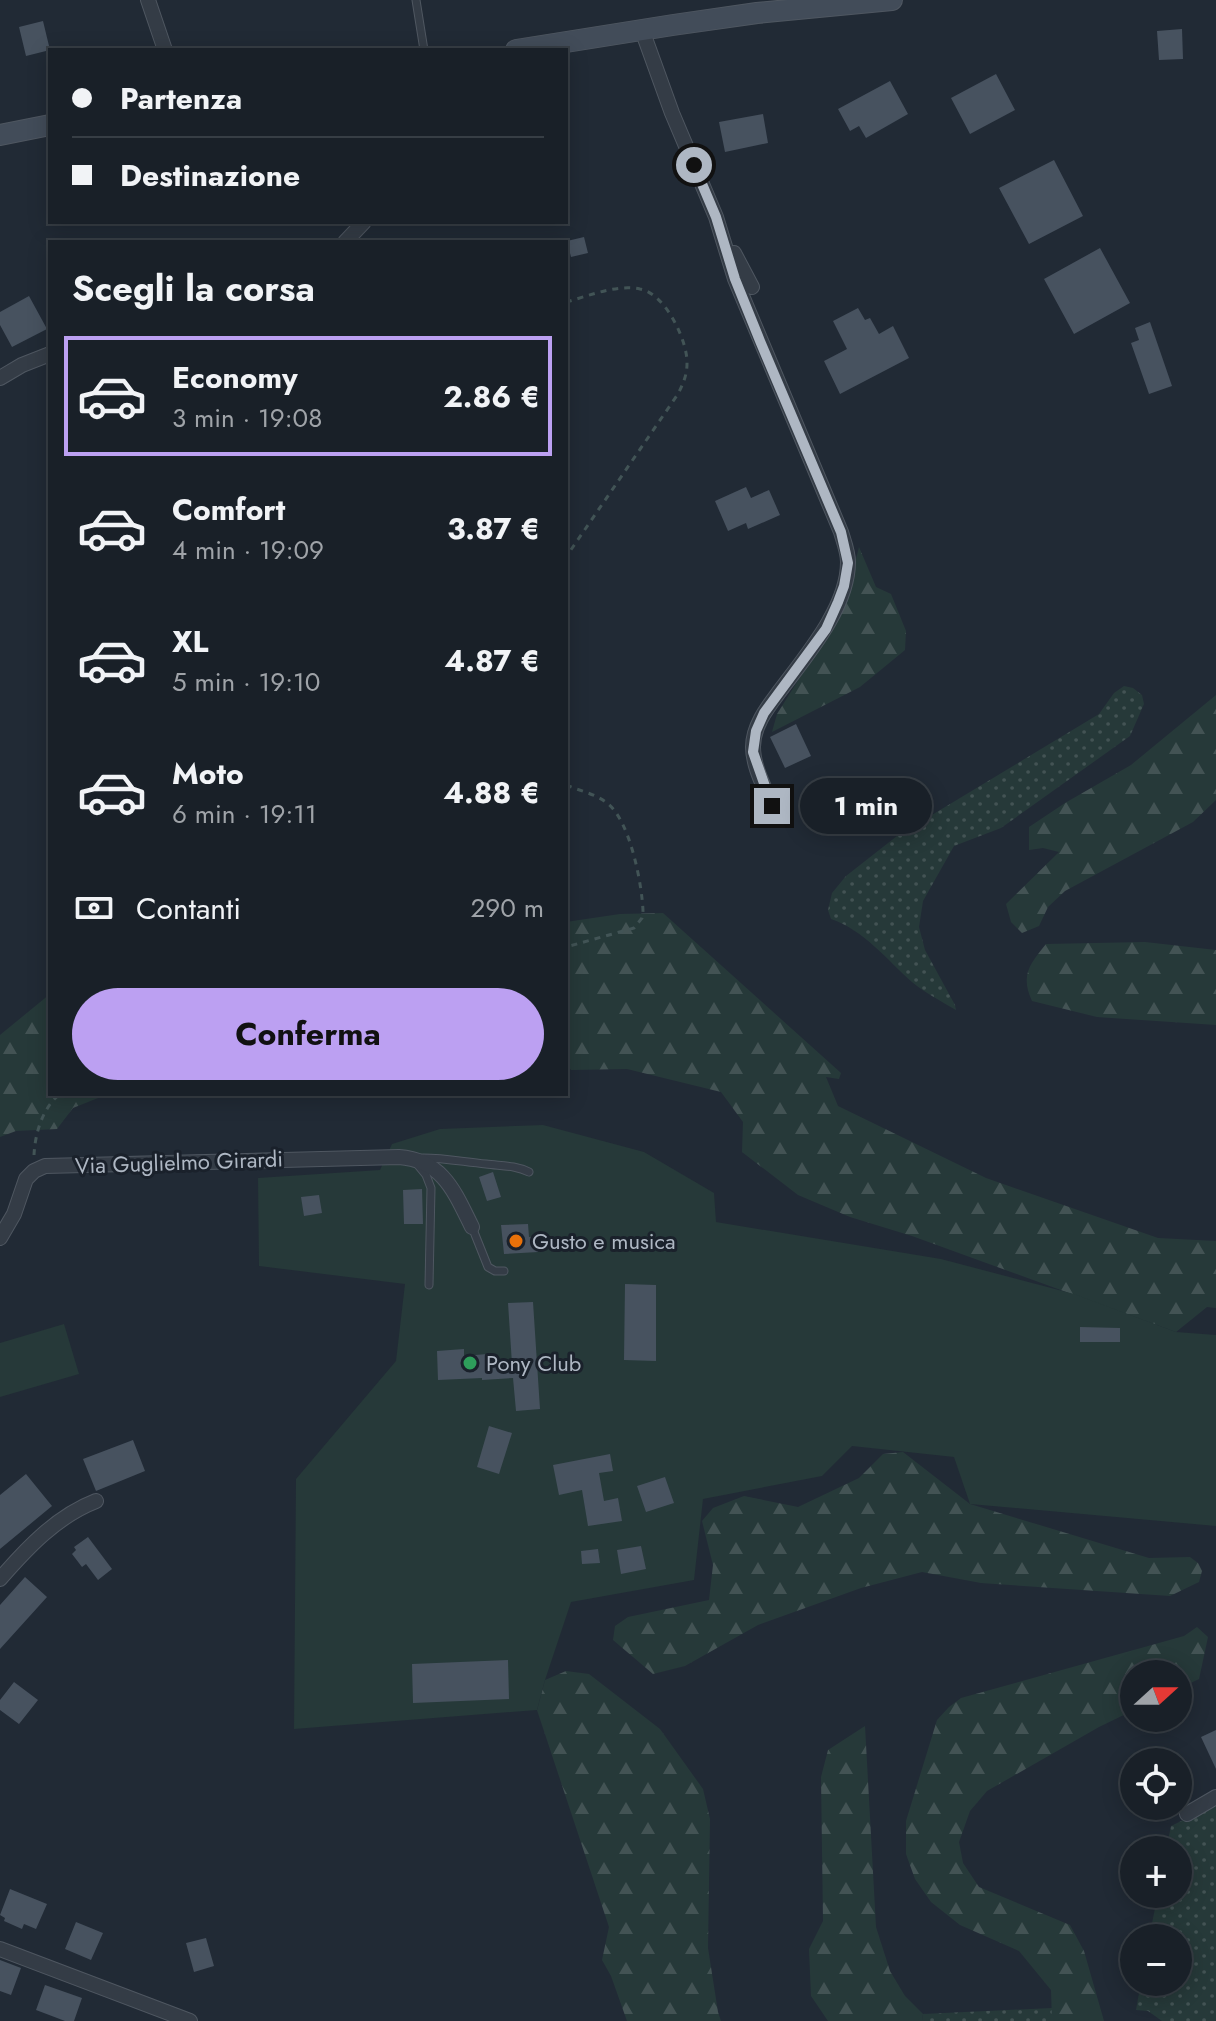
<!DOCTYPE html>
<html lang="it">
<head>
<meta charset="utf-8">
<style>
	body { margin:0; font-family:Jost,sans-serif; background:#222830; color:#f1f3f6; height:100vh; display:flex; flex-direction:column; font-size:30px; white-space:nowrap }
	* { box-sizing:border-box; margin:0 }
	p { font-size:26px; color:#9fa3a8 }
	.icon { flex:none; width:44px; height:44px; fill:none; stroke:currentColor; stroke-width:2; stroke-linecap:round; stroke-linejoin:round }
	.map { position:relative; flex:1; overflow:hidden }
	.sheet { position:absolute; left:48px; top:240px; width:520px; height:856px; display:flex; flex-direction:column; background:#192028; border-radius:0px; box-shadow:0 4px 20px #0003,0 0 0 2px #373e45 }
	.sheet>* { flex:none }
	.top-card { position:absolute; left:48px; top:48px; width:520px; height:176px; border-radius:0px; box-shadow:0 4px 20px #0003,0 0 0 2px #373e45; display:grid; align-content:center; height:176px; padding:0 24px; background:#192028 }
	.needle { width:52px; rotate:69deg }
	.fabs { position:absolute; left:1120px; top:1660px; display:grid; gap:16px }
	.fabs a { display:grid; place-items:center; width:72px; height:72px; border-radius:50%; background:#192028; box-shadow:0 4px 20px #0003,0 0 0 2px #373e45; font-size:40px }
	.end { position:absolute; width:36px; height:36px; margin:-18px; border:10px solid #aeb7c3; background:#111; box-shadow:0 0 0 4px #111 }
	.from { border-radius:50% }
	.bubble { position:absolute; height:56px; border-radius:28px; background:#192028; box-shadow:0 4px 20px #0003,0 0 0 2px #373e45; font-size:26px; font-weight:700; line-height:56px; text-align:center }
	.top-card b { display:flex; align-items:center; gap:28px; height:76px; font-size:30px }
	.top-card b+b { border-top:2px solid #373e45 }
	.top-card i { width:20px; height:20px; background:#f1f3f6 }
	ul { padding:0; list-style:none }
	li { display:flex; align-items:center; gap:24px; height:120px; margin:0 16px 12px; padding:0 8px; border:4px solid transparent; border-radius:0px }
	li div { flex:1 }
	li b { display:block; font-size:30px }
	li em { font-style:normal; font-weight:700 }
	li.current { border-color:#bca0f2 }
	li>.icon { width:72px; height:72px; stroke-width:1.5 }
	h2 { padding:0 24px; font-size:36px; line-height:96px }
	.pay { display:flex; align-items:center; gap:20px; height:88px; padding:0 24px; font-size:30px }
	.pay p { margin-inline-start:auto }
	.action { display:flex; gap:16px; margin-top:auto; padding:16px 24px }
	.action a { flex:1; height:92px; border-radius:48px; background:#bca0f2; color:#111; font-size:32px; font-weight:700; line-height:92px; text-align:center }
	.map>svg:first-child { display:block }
	.grass { fill:url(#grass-dots) }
	.forest { fill:url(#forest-firs) }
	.garden { fill:#263939 }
	.building { fill:#47525f }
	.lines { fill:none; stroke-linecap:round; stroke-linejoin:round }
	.service-casing { stroke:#4f5761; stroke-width:9 }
	.minor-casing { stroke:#4f5761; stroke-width:16 }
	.secondary-casing { stroke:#4f5761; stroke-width:22 }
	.path { stroke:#425456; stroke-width:3; stroke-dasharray:6 6; stroke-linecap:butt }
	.service { stroke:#343c46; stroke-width:7 }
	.minor { stroke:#343c46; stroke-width:14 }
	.secondary { stroke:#424c59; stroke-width:20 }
	.route { stroke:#aeb7c3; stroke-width:10 }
	.food-dot { fill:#e8710a; stroke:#1a212b; stroke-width:3 }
	.leisure-dot { fill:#2e9e5b; stroke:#1a212b; stroke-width:3 }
	.labels { text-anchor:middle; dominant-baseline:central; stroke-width:6; stroke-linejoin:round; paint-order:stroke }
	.street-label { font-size:22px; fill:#aeb7c3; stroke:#1a212b }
	.poi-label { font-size:22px; fill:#aeb7c3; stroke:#1a212b; text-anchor:start }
</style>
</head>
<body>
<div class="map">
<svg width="1216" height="2021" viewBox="0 0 1216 2021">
	<defs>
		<pattern id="grass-dots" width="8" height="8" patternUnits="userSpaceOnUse" patternTransform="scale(2)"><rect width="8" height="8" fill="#263939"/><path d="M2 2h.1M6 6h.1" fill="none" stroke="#435354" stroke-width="1.8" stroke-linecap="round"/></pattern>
		<pattern id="forest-firs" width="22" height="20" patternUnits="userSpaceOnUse" patternTransform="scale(2)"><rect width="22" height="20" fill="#263939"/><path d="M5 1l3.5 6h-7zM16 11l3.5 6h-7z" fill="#435354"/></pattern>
	</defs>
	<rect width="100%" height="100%" fill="#212a35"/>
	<path class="grass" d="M1124,686L1133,688L1142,695L1144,704L1130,736L1001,828L954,846L923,901L919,927L925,950L955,1005L956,1010C941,1001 925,993 912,982C887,960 864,930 831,919L828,910L832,893L846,876L897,836L1099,714L1114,693Z
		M1216,1804V2021H1162L1148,2011L1136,2010L1141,1982H1178V1938H1149L1158,1894H1178V1850H1166L1171,1826Z
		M1052,2008V2021H922L923,2014Z"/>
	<path class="forest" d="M859,547L876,587L891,594L906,631L905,650L860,687L772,732L777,714L844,607Z
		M1216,695V800L1193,822L1065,891L1048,907L1039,926L1022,933L1011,922L1006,904L1059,852L1043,848L1029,850V827L1065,803L1131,765Z
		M663,913L841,1073L839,1079L826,1077L838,1106L986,1178L1158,1238L1216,1241V1308L1207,1307L1176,1332L912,1236L850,1217L798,1195L742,1152L743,1122L721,1092L627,1069L571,1070L566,1063V922L620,914Z
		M1145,942L1216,950V1025L1097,1017L1032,1001C1020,975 1030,964 1046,944Z
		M50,994V1094H108L73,1108L57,1129L16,1131L0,1137V1035Z
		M903,1452L970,1504L1149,1558L1190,1557L1198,1563L1202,1571L1199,1582L1170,1596L981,1583L922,1572L861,1588L758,1625L685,1666L653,1674L613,1640L615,1626L628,1617L709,1600L713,1565L702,1521L713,1508L744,1496L798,1507L859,1478L883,1454Z
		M1197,1627L1208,1637L1199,1679L1178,1689V1674H1134V1710L1099,1727L987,1791L970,1811L959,1842L963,1863L979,1887L1070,1925L1084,1951L1104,2021H1052L1051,1990L1019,1951L960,1925L931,1902L915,1879L906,1854V1821L937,1720L949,1707L961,1698L1184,1636Z
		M566,1671L589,1674L660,1729L703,1789L710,1819L708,1948L718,2012L721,2021H627L611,1976L602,1960L609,1927L537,1710L545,1680Z
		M865,1726L876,1927L890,1971L905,1996L923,2014L922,2021H828L811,1996L809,1949L823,1921L821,1777L828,1750Z"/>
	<path class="garden" d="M543,1125L644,1152L714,1193L716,1222L941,1259L1074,1294L1176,1332L1216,1335V1526L970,1504L954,1457L852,1446L822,1476L703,1499L694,1580L571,1602L545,1680L537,1710L294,1729L296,1479L396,1361L405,1284L259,1266L258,1178L380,1170L392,1144L440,1129Z
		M64,1324L79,1374L0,1397V1343Z"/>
	<path class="building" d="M43,21L50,50L26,56L19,27Z
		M1182,29L1183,59L1159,60L1157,31Z
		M996,74L1015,110L970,134L951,98Z
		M890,81L908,114L866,138L859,126L850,131L838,109Z
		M763,114L768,143L725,152L719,122Z
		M1054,160L1083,216L1029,244L999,188Z
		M584,237L588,253L571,257L567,241Z
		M1100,248L1130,303L1074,334L1044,279Z
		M29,296L47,329L12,347L0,325V312Z
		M858,308L865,320L870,318L879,334L893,326L909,358L840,394L824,361L847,349L833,321Z
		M1150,322L1172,386L1149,394L1131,343L1139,340L1135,328Z
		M746,487L751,498L769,490L780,515L748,529L746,523L728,531L715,501Z
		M796,724L811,756L785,768L770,737Z
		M493,1172L501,1197L487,1201L479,1177Z
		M422,1189L423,1224H404L403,1190Z
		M319,1195L322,1213L304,1216L301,1197Z
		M528,1224L529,1237L537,1236L538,1252L504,1254L501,1225Z
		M625,1284L656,1285V1361L624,1360Z
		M533,1302L540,1409L516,1411L513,1378L482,1380V1378L438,1380L437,1351L464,1349V1356L487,1354L488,1365L512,1364L508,1303Z
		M1080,1327L1120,1328V1342H1080Z
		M489,1426L512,1433L499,1474L477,1467Z
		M133,1440L145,1471L96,1491L83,1459Z
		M610,1454L613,1471L599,1473L604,1501L618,1498L622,1521L588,1526L582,1490L559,1495L553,1465Z
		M26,1474L52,1506L0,1549V1495Z
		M665,1477L674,1503L646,1512L637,1486Z
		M88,1537L112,1569L98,1580L86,1564L82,1567L72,1554L76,1550L74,1547Z
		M641,1546L646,1569L621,1574L617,1550Z
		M598,1549L600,1563L582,1564L581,1551Z
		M25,1577L47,1597L0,1649V1605Z
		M508,1660L509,1699L413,1703L412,1664Z
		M14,1682L38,1700L19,1724L0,1710V1700Z
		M1216,1730V1769L1201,1737Z
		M10,1889L47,1904L36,1929L24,1924L22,1929L4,1921L5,1918L0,1915Z
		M76,1922L103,1933L91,1960L65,1949Z
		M206,1938L214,1966L194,1972L186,1943Z
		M0,1960L21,1968L11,1995L0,1991Z
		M45,1985L82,1998L74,2021H65L36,2010Z"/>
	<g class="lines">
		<defs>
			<path id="service" d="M416,0L424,50
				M423,1158C445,1158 464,1162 486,1164C501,1166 515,1165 529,1172
				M417,1164L426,1175L431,1188L429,1285
				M472,1227L488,1267L495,1271H504"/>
			<path id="minor" d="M148,0L165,50
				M642,30L672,113L716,217L735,279L841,532C844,542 848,552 848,562C848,608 805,657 779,692C767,708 753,726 753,747C753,767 765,788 772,806
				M345,242L364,222
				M734,253L752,287
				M0,378L22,365L50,354
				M0,1238L14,1214L26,1179L34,1171L45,1166L399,1157C443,1160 455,1193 472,1227
				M0,1579C27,1548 57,1516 96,1501
				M1187,1814L1216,1797
				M0,1949L190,2021"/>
			<path id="secondary" d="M516,50L673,25L757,13L892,0
				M0,135L50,125"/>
		</defs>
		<use href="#service" class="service-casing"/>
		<use href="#minor" class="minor-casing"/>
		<use href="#secondary" class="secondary-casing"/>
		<path class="path" d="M566,302C589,296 616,284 640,289C665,293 688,341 687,364C687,375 683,384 678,394L566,557
			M566,785C580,791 596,794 607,803C630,820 642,884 643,911L642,918L634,928L566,947
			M34,1155C35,1133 43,1107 60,1094"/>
		<use href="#service" class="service"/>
		<use href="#minor" class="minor"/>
		<use href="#secondary" class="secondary"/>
	</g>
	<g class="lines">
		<path class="route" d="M694,165L716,217L735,279L760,341L841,532L848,563L844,586L838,602L826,629L764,713L756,731L753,752L772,806"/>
	</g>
	<circle class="food-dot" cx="516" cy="1241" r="8"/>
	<circle class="leisure-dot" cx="470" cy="1363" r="8"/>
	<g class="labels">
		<g class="street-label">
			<text transform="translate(179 1162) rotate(-2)">Via Guglielmo Girardi</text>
		</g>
		<g class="poi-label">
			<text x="532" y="1241">Gusto e musica</text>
			<text x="486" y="1363">Pony Club</text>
		</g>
	</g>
</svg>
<div class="fabs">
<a><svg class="needle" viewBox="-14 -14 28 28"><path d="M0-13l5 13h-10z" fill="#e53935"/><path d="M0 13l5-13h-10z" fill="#9fa3a8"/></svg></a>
<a><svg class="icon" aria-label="locate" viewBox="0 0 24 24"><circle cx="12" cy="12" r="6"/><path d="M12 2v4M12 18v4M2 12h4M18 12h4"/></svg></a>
<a>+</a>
<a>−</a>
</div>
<i class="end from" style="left:694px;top:165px"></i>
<i class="end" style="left:772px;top:806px"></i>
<div class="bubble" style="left:800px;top:778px;width:132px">1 min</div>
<div class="top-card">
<b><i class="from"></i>Partenza</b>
<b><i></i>Destinazione</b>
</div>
<section class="sheet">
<h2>Scegli la corsa</h2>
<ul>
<li class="current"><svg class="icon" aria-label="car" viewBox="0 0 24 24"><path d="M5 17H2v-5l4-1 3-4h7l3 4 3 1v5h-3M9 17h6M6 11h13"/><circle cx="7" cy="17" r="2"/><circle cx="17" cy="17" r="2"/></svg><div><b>Economy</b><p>3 min · 19:08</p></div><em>2.86 €</em></li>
<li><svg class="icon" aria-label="car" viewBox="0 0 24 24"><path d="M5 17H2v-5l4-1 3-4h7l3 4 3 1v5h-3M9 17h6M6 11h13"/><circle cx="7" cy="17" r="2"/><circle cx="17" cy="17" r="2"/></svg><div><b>Comfort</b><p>4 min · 19:09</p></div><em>3.87 €</em></li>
<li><svg class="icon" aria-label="car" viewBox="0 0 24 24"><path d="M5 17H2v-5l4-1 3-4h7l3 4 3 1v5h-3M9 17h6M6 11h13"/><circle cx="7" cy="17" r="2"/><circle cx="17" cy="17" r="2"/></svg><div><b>XL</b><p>5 min · 19:10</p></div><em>4.87 €</em></li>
<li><svg class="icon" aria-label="car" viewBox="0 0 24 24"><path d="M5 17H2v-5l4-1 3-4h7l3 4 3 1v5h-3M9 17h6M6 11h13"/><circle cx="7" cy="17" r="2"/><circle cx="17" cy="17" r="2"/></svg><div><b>Moto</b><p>6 min · 19:11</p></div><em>4.88 €</em></li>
</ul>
<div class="pay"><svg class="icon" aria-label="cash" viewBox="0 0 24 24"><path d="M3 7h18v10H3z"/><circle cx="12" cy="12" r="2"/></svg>Contanti<p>290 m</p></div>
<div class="action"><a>Conferma</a></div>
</section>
</div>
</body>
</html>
